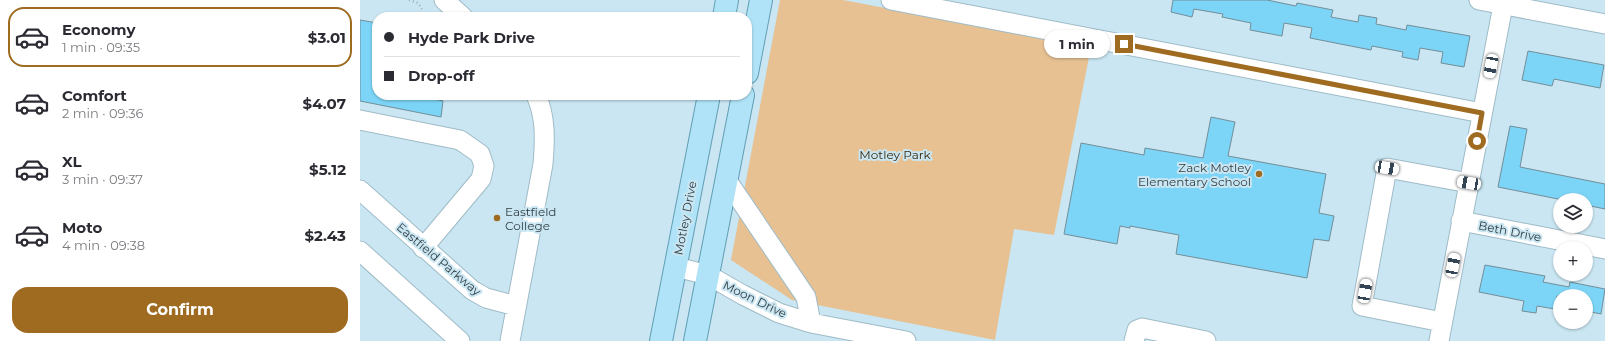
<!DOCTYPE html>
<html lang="en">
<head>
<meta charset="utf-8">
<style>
	body { margin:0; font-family:Montserrat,sans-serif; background:#f7f7f7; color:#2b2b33; height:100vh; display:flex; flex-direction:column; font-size:15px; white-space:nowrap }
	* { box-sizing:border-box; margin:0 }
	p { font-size:13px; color:#7c7c81 }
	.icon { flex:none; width:22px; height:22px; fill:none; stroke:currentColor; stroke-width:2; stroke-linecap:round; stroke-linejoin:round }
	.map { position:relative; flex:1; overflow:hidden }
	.drawer { display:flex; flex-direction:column; background:#fff; width:360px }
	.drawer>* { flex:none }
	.hud { position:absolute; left:12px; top:12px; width:380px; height:88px; border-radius:16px; box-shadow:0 1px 3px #0004; display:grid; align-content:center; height:88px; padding:0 12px; background:#fff }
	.buttons { position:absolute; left:1193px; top:193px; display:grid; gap:8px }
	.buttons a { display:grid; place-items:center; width:40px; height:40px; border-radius:50%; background:#fff; box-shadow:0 1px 3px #0004; font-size:20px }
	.end { position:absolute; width:18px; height:18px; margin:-9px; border:5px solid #9e6b21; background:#fff; box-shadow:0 0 0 2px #fff }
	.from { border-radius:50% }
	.bubble { position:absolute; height:28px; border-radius:14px; background:#fff; box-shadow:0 1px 3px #0004; font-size:13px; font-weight:700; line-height:28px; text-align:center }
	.car { position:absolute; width:12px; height:24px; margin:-12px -6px; border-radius:5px; box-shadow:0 0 3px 1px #0007; background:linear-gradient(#fff 24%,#345 0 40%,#fff 0 76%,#345 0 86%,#fff 0) }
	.hud b { display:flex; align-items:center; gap:14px; height:38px; font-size:15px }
	.hud b+b { border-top:1px solid #e1e1e2 }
	.hud i { width:10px; height:10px; background:#2b2b33 }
	ul { padding:7px 0 0; list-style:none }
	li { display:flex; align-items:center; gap:12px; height:60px; margin:0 8px 6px; padding:0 4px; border:2px solid transparent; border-radius:16px }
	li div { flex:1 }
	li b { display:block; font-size:15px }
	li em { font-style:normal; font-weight:700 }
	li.active { border-color:#9e6b21 }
	li>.icon { width:36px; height:36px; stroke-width:1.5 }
	.button { display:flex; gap:8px; margin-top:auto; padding:8px 12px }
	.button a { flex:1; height:46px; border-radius:16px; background:#9e6b21; color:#fff; font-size:16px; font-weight:700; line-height:46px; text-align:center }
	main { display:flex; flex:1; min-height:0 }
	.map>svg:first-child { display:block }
	.green { fill:#e7c192 }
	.building { fill:#7cd4f6; stroke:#738e99 }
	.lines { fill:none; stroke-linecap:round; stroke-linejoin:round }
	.minor-casing { stroke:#9fbbc7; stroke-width:21 }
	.major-casing { stroke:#619eb5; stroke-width:24 }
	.path { stroke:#9ab2bb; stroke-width:2.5; stroke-dasharray:1 3; stroke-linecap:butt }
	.minor { stroke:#fff; stroke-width:19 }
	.major { stroke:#b0e3f7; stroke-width:22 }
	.route { stroke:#9e6b21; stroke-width:5 }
	.poi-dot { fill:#9e6b21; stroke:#c9e6f2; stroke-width:1.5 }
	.labels { text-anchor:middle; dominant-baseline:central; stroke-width:4; stroke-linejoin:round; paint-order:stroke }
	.park-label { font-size:12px; fill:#3b270b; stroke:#c9e6f2 }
	.poi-label { font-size:12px; fill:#323e43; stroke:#c9e6f2; text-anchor:end }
	.street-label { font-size:12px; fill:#323e43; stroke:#c9e6f2 }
</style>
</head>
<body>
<main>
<section class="drawer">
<ul>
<li class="active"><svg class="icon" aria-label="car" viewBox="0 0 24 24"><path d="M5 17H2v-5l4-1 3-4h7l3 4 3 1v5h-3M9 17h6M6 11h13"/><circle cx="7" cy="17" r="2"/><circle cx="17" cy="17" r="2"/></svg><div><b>Economy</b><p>1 min · 09:35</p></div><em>$3.01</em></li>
<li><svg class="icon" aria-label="car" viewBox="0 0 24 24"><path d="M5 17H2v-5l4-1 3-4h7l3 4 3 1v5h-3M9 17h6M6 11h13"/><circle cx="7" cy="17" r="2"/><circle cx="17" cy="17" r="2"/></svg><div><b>Comfort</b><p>2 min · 09:36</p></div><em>$4.07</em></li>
<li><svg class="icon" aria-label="car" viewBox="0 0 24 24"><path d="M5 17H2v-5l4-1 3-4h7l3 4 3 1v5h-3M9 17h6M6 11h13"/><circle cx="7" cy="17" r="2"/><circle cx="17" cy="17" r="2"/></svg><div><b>XL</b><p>3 min · 09:37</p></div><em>$5.12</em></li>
<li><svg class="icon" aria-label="car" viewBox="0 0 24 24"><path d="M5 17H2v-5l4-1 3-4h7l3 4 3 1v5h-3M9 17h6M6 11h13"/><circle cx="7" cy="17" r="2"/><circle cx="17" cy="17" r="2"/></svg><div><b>Moto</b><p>4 min · 09:38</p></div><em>$2.43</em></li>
</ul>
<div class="button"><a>Confirm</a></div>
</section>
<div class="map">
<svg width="1245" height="341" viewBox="0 0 1245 341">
	<rect width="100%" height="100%" fill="#c9e6f2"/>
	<path class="green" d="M420,0H483L731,47L694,235L654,229L635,340L432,300L371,260Z"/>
	<path class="building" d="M813,0H907L936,6L937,3L973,10L971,17L998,22L999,15L1017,18L1016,24L1046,30L1047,25L1110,36L1104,67L1081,63L1083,52L1060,48L1058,60L1042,57L1043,52L1012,46L1011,50L950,38L952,28L924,23L922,36L890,30L891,23L862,17L863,14L834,9L832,17L811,12Z
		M0,20L17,23V95H55L83,101L81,117L0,101Z
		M1168,51L1244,65L1240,88L1194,79L1192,86L1162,80Z
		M851,117L875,122L868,156L966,174L959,213L974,216L969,241L954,239L947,278L816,254L819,235L770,226V228L760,226L757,244L704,234L721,143L784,155L785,148L843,158Z
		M1150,126L1167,129L1160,167L1245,184V209L1226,205L1227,200H1203L1138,187Z
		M1125,265L1185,276L1183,282L1209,287L1210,282L1245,289L1241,314L1226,311V296H1197L1195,309L1177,306L1176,313L1162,311L1164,301L1119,292Z"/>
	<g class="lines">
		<defs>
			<path id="minor" d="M84,0L103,17
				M531,0L1122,113
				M1119,0L1245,24
				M0,120L100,140L120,154L124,166L121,179L63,248
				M366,179L446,297L451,323
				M0,190L112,290L126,298L156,306
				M1101,221L1245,249
				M0,251L100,341
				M316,267L348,275L383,295L419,313L451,323L546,341
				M1082,322L1002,306L1027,168L1109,183
				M150,341L183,164C185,140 186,117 176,95
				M774,341L777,330L782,328L846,341
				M1079,341L1144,0"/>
			<path id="major" d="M364,17L367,0
				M387,73L401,0
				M301,341L349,95
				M335,341L383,95"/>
		</defs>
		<use href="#minor" class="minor-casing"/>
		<use href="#major" class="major-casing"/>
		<path class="path" d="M49,0L58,3L62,9"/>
		<use href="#minor" class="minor"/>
		<use href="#major" class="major"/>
	</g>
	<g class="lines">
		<path class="route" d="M764,44L1122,113L1117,141"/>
	</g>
	<g class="poi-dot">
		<circle cx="899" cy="174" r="4"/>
		<circle cx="137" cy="218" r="4"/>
	</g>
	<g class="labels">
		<g class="park-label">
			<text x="535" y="154">Motley Park</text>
		</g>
		<g class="poi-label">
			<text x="891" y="167">Zack Motley<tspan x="891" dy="14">Elementary School</tspan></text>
			<text x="145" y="211" text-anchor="start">Eastfield<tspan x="145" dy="14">College</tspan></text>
		</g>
		<g class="street-label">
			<text transform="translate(325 218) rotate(-79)">Motley Drive</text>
			<text transform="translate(1150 231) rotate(11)">Beth Drive</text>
			<text transform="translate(79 259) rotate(40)">Eastfield Parkway</text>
			<text transform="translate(395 299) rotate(26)">Moon Drive</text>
		</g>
	</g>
</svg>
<div class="buttons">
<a><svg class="icon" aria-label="layers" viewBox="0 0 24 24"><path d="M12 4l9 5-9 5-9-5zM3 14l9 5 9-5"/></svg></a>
<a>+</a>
<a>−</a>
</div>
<i class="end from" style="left:1117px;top:141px"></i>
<i class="end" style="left:764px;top:44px"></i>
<div class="bubble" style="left:684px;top:30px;width:66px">1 min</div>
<i class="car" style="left:1131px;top:66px;rotate:191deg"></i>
<i class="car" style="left:1027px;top:168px;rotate:100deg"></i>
<i class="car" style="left:1109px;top:183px;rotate:280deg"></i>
<i class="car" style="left:1093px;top:265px;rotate:11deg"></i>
<i class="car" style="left:1005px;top:291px;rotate:10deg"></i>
<div class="hud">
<b><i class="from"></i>Hyde Park Drive</b>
<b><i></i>Drop-off</b>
</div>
</div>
</main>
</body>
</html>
